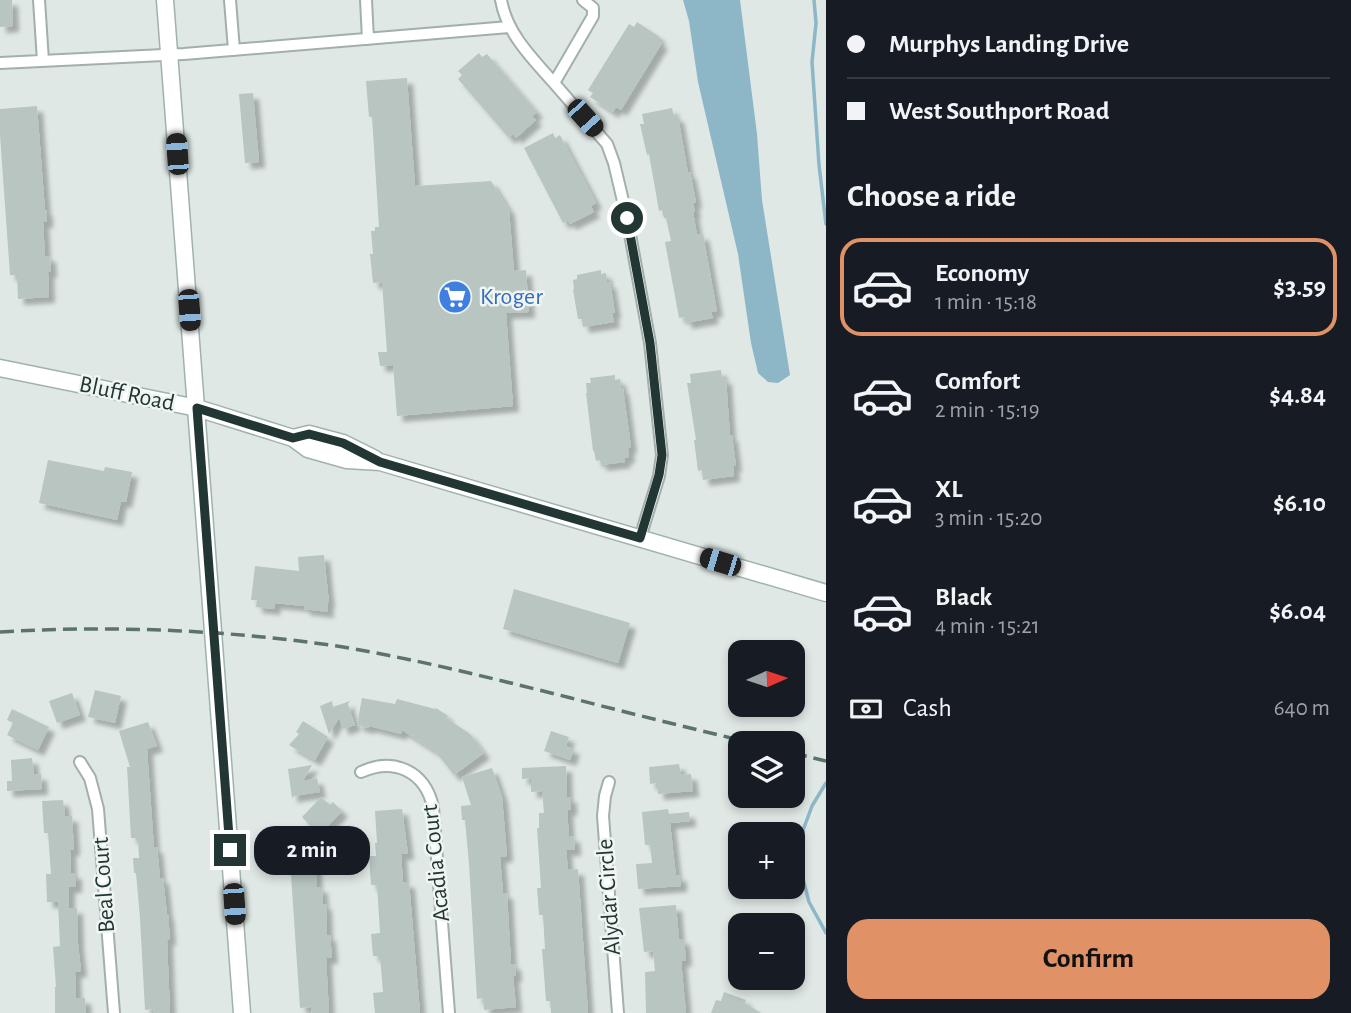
<!DOCTYPE html>
<html lang="en">
<head>
<meta charset="utf-8">
<style>
	body { margin:0; font-family:"Alegreya Sans",sans-serif; background:#242831; color:#f1f3f6; height:100vh; display:flex; flex-direction:column; font-size:26px; white-space:nowrap }
	* { box-sizing:border-box; margin:0 }
	p { font-size:23px; color:#9ea1a6 }
	.icon { flex:none; width:38px; height:38px; fill:none; stroke:currentColor; stroke-width:2; stroke-linecap:round; stroke-linejoin:round }
	.map { position:relative; flex:1; overflow:hidden }
	.panel { display:flex; flex-direction:column; background:#171b24; width:525px }
	.panel>* { flex:none }
	.hud { display:grid; align-content:center; height:154px; padding:0 21px; background:#171b24 }
	.needle { width:46px; rotate:87deg }
	.controls { position:absolute; left:728px; top:640px; display:grid; gap:14px }
	.controls a { display:grid; place-items:center; width:77px; height:77px; border-radius:14px; background:#171b24; box-shadow:0 4px 10px #0003; font-size:35px }
	.end { position:absolute; width:32px; height:32px; margin:-16px; border:9px solid #223633; background:#fff; box-shadow:0 0 0 4px #fff }
	.from { border-radius:50% }
	.bubble { position:absolute; height:49px; border-radius:21px; background:#171b24; box-shadow:0 4px 10px #0003; font-size:23px; font-weight:700; line-height:49px; text-align:center }
	.car { position:absolute; width:21px; height:42px; margin:-21px -10px; border-radius:9px; box-shadow:0 0 5px 2px #0007; background:linear-gradient(#222 24%,#8ab4d8 0 40%,#222 0 76%,#8ab4d8 0 86%,#222 0) }
	.hud b { display:flex; align-items:center; gap:24px; height:66px; font-size:26px }
	.hud b+b { border-top:2px solid #363941 }
	.hud i { width:18px; height:18px; background:#f1f3f6 }
	ul { padding:0; list-style:none }
	li { display:flex; align-items:center; gap:21px; height:98px; margin:0 14px 10px; padding:0 7px; border:4px solid transparent; border-radius:21px }
	li div { flex:1 }
	li b { display:block; font-size:26px }
	li em { font-style:normal; font-weight:700 }
	li.on { border-color:#e09165 }
	li>.icon { width:63px; height:63px; stroke-width:1.5 }
	h2 { padding:0 21px; font-size:32px; line-height:84px }
	.pay { display:flex; align-items:center; gap:18px; height:77px; padding:0 21px; font-size:26px }
	.pay p { margin-inline-start:auto }
	.action { display:flex; gap:14px; margin-top:auto; padding:14px 21px }
	.action a { flex:1; height:80px; border-radius:21px; background:#e09165; color:#111; font-size:28px; font-weight:700; line-height:80px; text-align:center }
	main { display:flex; flex:1; min-height:0 }
	.map>svg:first-child { display:block }
	.water { fill:#8db7c7 }
	.lines { fill:none; stroke-linecap:round; stroke-linejoin:round }
	.stream { stroke:#8db7c7; stroke-width:3.5 }
	.building { fill:#b8c5c1; filter:url(#shadow) }
	.street-casing { stroke:#a3afac; stroke-width:14 }
	.secondary-casing { stroke:#a0b2ae; stroke-width:19 }
	.street { stroke:#fff; stroke-width:10 }
	.secondary { stroke:#fff; stroke-width:16 }
	.rail { stroke:#5c726e; stroke-width:3.5; stroke-dasharray:14 7; stroke-linecap:butt }
	.route { stroke:#223633; stroke-width:9 }
	.labels { text-anchor:middle; dominant-baseline:central; stroke-width:5; stroke-linejoin:round; paint-order:stroke }
	.shop-label { font-size:24px; fill:#366cbe; stroke:#eff5f3; text-anchor:start }
	.street-label { font-size:24px; fill:#223633; stroke:#eff5f3 }
</style>
</head>
<body>
<main>
<div class="map">
<svg width="826" height="1013" viewBox="0 0 826 1013">
	<defs>
		<filter id="shadow"><feDropShadow dx="6" dy="6" stdDeviation="2" flood-color="#0004"/></filter>
	</defs>
	<rect width="100%" height="100%" fill="#dfe8e5"/>
	<path class="water" d="M683,0H740L757,134L762,200L790,375L778,383L768,382L758,373L751,343L738,254L698,82L689,21Z"/>
	<g class="lines">
		<path class="stream" d="M814,0L816,23L812,62L819,165L826,224
			M826,783L812,806L802,833L803,879L809,902L826,933"/>
	</g>
	<path class="building" d="M0,0H12L13,26L0,27Z
		M637,22L660,37L657,40L662,43L621,110L616,107L613,112L590,97L593,93L588,90L629,24L634,27Z
		M479,53L482,57L487,54L537,112L532,116L536,120L516,138L513,134L509,138L458,79L462,75L458,71Z
		M407,78L415,186L491,181L509,210L514,271L526,270L529,312L506,313L513,406L397,416L393,365L380,366L378,352H387L382,282L373,283L370,254H373L371,231H375V227H379L372,117H369L366,81Z
		M253,93L259,162L245,163L239,94Z
		M37,106L45,211L47,210V222H43L45,256H50L51,272H48L49,297L18,299L17,275H10L0,135V109Z
		M672,108L674,117L678,116L688,173L690,172L696,202L693,203L695,212H693L697,235L703,234L717,311L711,312L713,318L686,323L685,317L679,318L665,242L671,241L666,218H664L662,210L659,211L649,154L647,155L640,124H644L642,114Z
		M553,133L555,138L560,135L596,203L591,206L594,212L570,224L568,220L563,223L524,148Z
		M601,270V274L606,273L607,283L610,282L615,313H612L614,322L583,327L582,319H578L573,290L574,289L573,280L577,279V275Z
		M721,370L722,379L726,378L730,436L732,435L736,466H733L734,476L703,480L702,470L698,471L694,440H696L687,383H691L690,374Z
		M615,375V380L620,379L621,389L623,388L631,447L628,448L629,457L624,458L625,462L601,465L600,460L596,461L594,451H593L586,393H587L586,383H591L590,378Z
		M48,460L104,471L105,467L132,472L126,502L121,501L117,520L39,503Z
		M324,555L329,603H327L328,612L304,609V606L275,603L274,609L256,607L257,600H251L255,566L299,571L298,557Z
		M514,589L630,623L618,663L503,629Z
		M95,690L121,696L115,723L88,717Z
		M72,693L80,715L57,723L49,701Z
		M362,698L395,704L397,699L435,709L436,708L448,716L446,718L470,734L484,753L454,775L435,751L402,730L401,734L369,726V728L357,725Z
		M332,701L333,707L350,701L348,704L355,725L343,729L339,718L329,734L320,706Z
		M12,709L49,727L38,750L7,735L13,723L7,720Z
		M303,721L328,737L315,760L289,745L299,734L296,732Z
		M148,722L157,746L147,749L154,848L157,847L160,878H163L167,914H168L170,939L167,940L170,1013H153V1009L145,1010L140,918L136,873H134L133,858H139L138,838H131L127,767H130L119,731Z
		M551,731L569,737L566,746L574,749L570,760L544,751Z
		M32,758L34,775L41,774L42,789L7,791V781H12L11,760Z
		M679,764L681,775L691,774L693,791L658,794L657,783L650,784L649,767Z
		M312,765L303,781L317,778L320,792L294,796L292,798L288,769Z
		M566,766L567,797H571V810H567L569,837L574,836L575,850H566L568,870L578,869L588,1013H551L550,1001H546L542,949H545L543,915H539L537,888H541L537,828H539V813H544L542,791L531,792V778L522,779V768Z
		M492,768L502,797L507,856L500,857L503,893H507L511,964H515L516,976H513L516,1007L484,1010L483,998L477,999L469,864L465,820H462L461,806L471,805L462,777Z
		M321,797L330,805L333,802L342,811L325,829H313L302,817Z
		M63,800L65,816H72L74,850H70L71,873H76V887H69V908H77L78,944L81,971L75,972L76,998H85L86,1013H55V987H56L53,947L60,946L58,902H47L46,874H51L48,833H44L42,801Z
		M402,809L408,854H401L403,882H409L420,1013H375L373,993L383,992L380,956H373L371,934L380,933L377,885H371L369,856H376L375,843H377L375,811Z
		M668,809L669,814L689,812L690,821L670,823L676,876L681,875V886L638,889L636,864L652,863L650,845H645L642,812Z
		M314,842L317,887H322L323,904H326L327,935H330L332,958H326L329,1013H312L311,1007L300,1008L291,875H297L296,855H289L288,843Z
		M676,905L679,939H684L686,960L681,961L686,1013H646L645,972L655,971L653,951L644,952L639,908Z
		M724,992L746,1000L745,1003L761,1013H711L716,1000L721,1001Z"/>
	<g class="lines">
		<defs>
			<path id="street" d="M39,0L43,61
				M230,0L234,50
				M366,0L368,39
				M501,0C507,34 532,58 554,83
				M583,0L593,8V16L554,83L607,144L614,163L627,218L650,343L662,455L659,476L640,538
				M0,63L184,54L509,27
				M80,762L90,778L98,809L114,1013
				M361,772C394,757 425,771 433,807L449,1013
				M609,782L605,796L603,816L618,1013"/>
			<path id="secondary" d="M165,0L242,1013
				M0,368L197,408L293,438L308,449L347,460L380,462L826,593
				M293,438L309,434L343,443L375,459"/>
		</defs>
		<use href="#street" class="street-casing"/>
		<use href="#secondary" class="secondary-casing"/>
		<use href="#street" class="street"/>
		<use href="#secondary" class="secondary"/>
		<path class="rail" d="M0,632C114,625 230,630 343,647C420,660 495,679 571,698C632,714 694,729 756,744
			M793,753L826,761"/>
	</g>
	<g class="lines">
		<path class="route" d="M230,850L197,408L293,438L309,434L343,443L380,462L640,538L659,475L662,455L650,343L627,218"/>
	</g>
	<defs>
		<symbol id="supermarket-disc" viewBox="-11 -11 22 22"><circle r="9.5" fill="#3f7fe0" stroke="#eff5f3"/><path d="M-6-5.5h2.5l.6 2H6L4.5 2H-2.5L-4.4-4H-6ZM-1.5 3.2a1.3 1.3 0 1 0 .1 0ZM3 3.2a1.3 1.3 0 1 0 .1 0Z" fill="#fff"/></symbol>
	</defs>
	<g fill-rule="evenodd">
		<use href="#supermarket-disc" x="436" y="278" width="38" height="38"/>
	</g>
	<g class="labels">
		<g class="shop-label">
			<text x="480" y="297">Kroger</text>
		</g>
		<g class="street-label">
			<text transform="translate(127 394) rotate(12)">Bluff Road</text>
			<text transform="translate(436 863) rotate(-96)">Acadia Court</text>
			<text transform="translate(104 885) rotate(-94)">Beal Court</text>
			<text transform="translate(609 897) rotate(-94)">Alydar Circle</text>
		</g>
	</g>
</svg>
<div class="controls">
<a><svg class="needle" viewBox="-14 -14 28 28"><path d="M0-13l5 13h-10z" fill="#e53935"/><path d="M0 13l5-13h-10z" fill="#9ea1a6"/></svg></a>
<a><svg class="icon" aria-label="layers" viewBox="0 0 24 24"><path d="M12 4l9 5-9 5-9-5zM3 14l9 5 9-5"/></svg></a>
<a>+</a>
<a>−</a>
</div>
<i class="end from" style="left:627px;top:218px"></i>
<i class="end" style="left:230px;top:850px"></i>
<div class="bubble" style="left:254px;top:826px;width:116px">2 min</div>
<i class="car" style="left:585px;top:118px;rotate:138deg"></i>
<i class="car" style="left:177px;top:154px;rotate:356deg"></i>
<i class="car" style="left:189px;top:310px;rotate:176deg"></i>
<i class="car" style="left:720px;top:562px;rotate:287deg"></i>
<i class="car" style="left:234px;top:904px;rotate:176deg"></i>
</div>
<section class="panel">
<div class="hud">
<b><i class="from"></i>Murphys Landing Drive</b>
<b><i></i>West Southport Road</b>
</div>
<h2>Choose a ride</h2>
<ul>
<li class="on"><svg class="icon" aria-label="car" viewBox="0 0 24 24"><path d="M5 17H2v-5l4-1 3-4h7l3 4 3 1v5h-3M9 17h6M6 11h13"/><circle cx="7" cy="17" r="2"/><circle cx="17" cy="17" r="2"/></svg><div><b>Economy</b><p>1 min · 15:18</p></div><em>$3.59</em></li>
<li><svg class="icon" aria-label="car" viewBox="0 0 24 24"><path d="M5 17H2v-5l4-1 3-4h7l3 4 3 1v5h-3M9 17h6M6 11h13"/><circle cx="7" cy="17" r="2"/><circle cx="17" cy="17" r="2"/></svg><div><b>Comfort</b><p>2 min · 15:19</p></div><em>$4.84</em></li>
<li><svg class="icon" aria-label="car" viewBox="0 0 24 24"><path d="M5 17H2v-5l4-1 3-4h7l3 4 3 1v5h-3M9 17h6M6 11h13"/><circle cx="7" cy="17" r="2"/><circle cx="17" cy="17" r="2"/></svg><div><b>XL</b><p>3 min · 15:20</p></div><em>$6.10</em></li>
<li><svg class="icon" aria-label="car" viewBox="0 0 24 24"><path d="M5 17H2v-5l4-1 3-4h7l3 4 3 1v5h-3M9 17h6M6 11h13"/><circle cx="7" cy="17" r="2"/><circle cx="17" cy="17" r="2"/></svg><div><b>Black</b><p>4 min · 15:21</p></div><em>$6.04</em></li>
</ul>
<div class="pay"><svg class="icon" aria-label="cash" viewBox="0 0 24 24"><path d="M3 7h18v10H3z"/><circle cx="12" cy="12" r="2"/></svg>Cash<p>640 m</p></div>
<div class="action"><a>Confirm</a></div>
</section>
</main>
</body>
</html>
